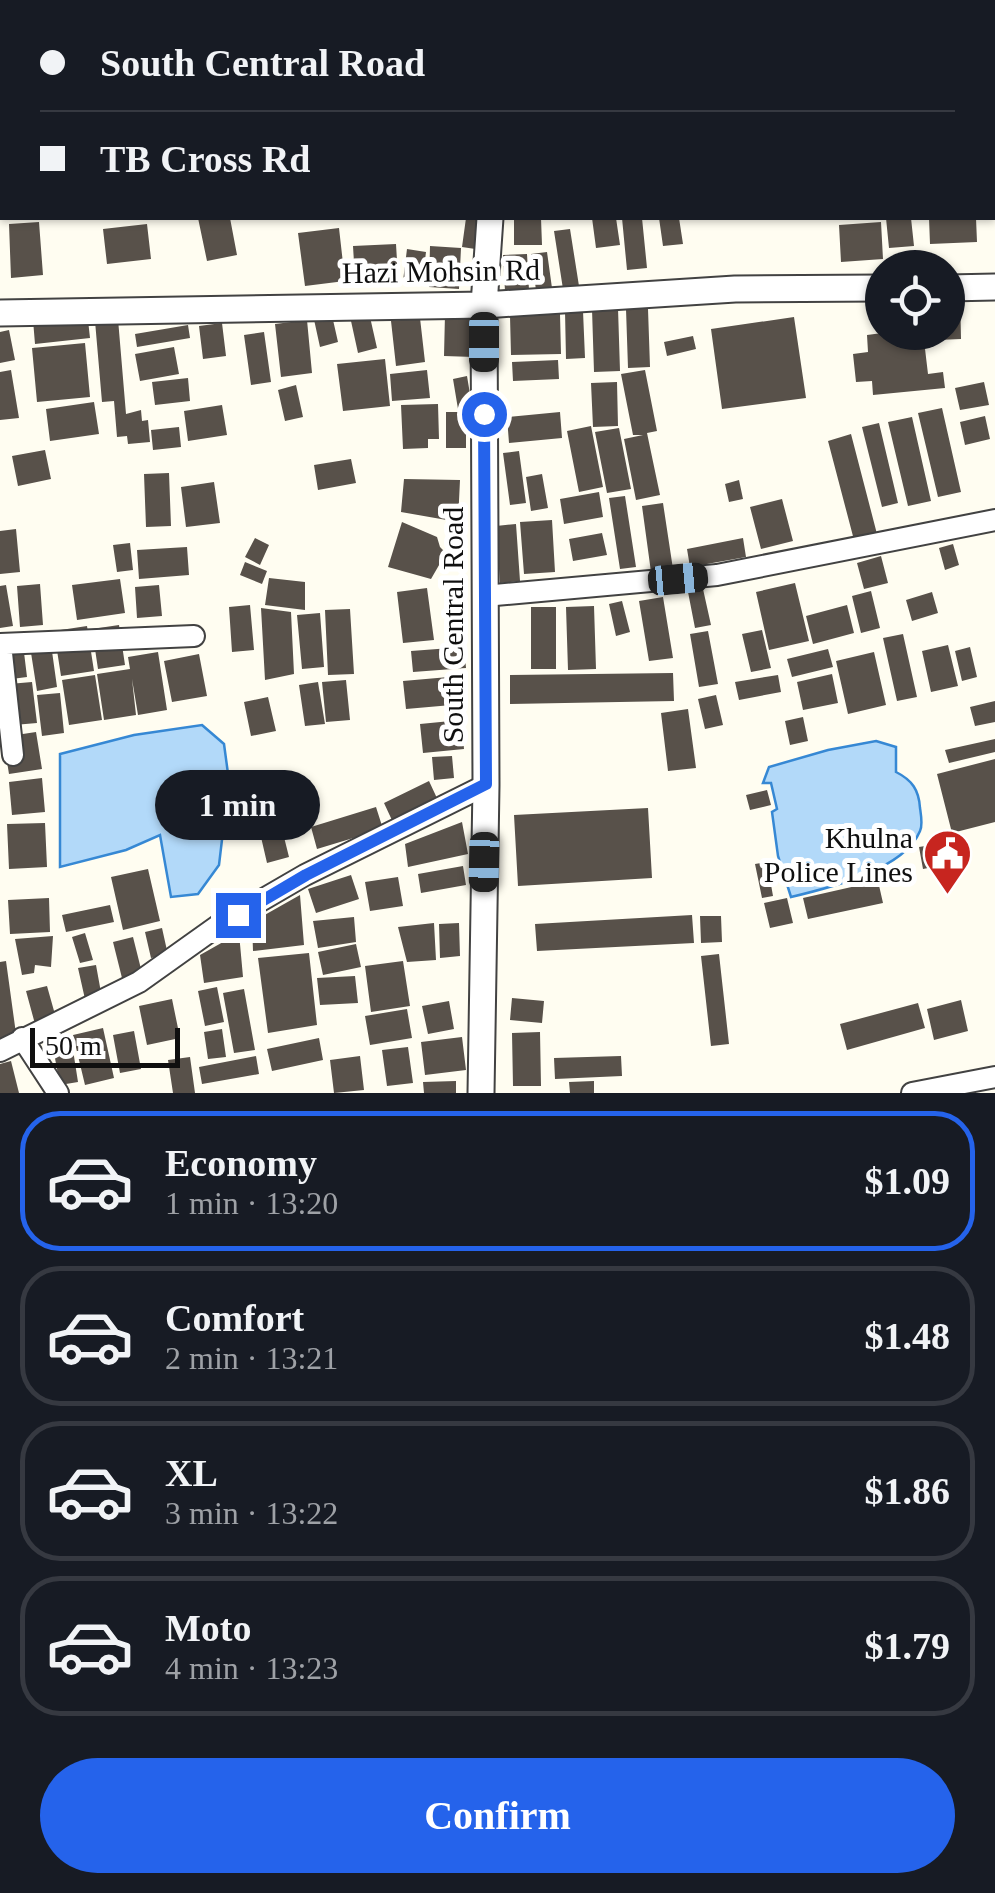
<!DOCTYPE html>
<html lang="en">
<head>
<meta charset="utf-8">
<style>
	body { margin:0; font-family:"Times New Roman",serif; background:#242831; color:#f1f3f6; height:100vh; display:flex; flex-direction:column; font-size:38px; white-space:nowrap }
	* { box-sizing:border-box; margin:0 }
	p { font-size:32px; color:#9ea1a6 }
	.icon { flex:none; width:55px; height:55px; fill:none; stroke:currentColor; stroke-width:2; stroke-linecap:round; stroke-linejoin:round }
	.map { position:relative; height:1093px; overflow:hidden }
	.side { display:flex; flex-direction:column; background:#171b24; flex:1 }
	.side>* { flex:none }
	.banner { position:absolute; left:0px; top:0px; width:995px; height:220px; box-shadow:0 2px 8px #0004; display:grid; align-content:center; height:220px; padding:0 40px; background:#171b24 }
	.buttons { position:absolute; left:865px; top:250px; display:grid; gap:20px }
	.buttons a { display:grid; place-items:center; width:100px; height:100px; border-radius:50%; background:#171b24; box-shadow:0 2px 8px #0004; font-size:50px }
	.scale { position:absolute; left:30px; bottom:25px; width:150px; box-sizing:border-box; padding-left:10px; border:5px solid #0f0f0f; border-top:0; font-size:28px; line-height:35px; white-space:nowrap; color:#0f0f0f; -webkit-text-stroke:8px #fff; paint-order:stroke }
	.end { position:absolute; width:45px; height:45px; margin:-22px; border:12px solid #2563eb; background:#fff; box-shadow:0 0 0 5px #fff }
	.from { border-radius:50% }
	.bubble { position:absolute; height:70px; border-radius:35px; background:#171b24; box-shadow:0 2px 8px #0004; font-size:32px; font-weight:600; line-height:70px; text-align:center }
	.car { position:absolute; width:30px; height:60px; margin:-30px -15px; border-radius:12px; box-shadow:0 0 8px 2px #0007; background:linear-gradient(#222 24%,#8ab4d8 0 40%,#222 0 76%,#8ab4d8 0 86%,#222 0) }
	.banner b { display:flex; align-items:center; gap:35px; height:95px; font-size:38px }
	.banner b+b { border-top:2px solid #363941 }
	.banner i { width:25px; height:25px; background:#f1f3f6 }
	ul { padding:18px 0 0; list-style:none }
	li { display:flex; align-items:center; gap:30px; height:140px; margin:0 20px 15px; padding:0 20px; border:5px solid #363941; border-radius:40px }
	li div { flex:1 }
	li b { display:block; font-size:38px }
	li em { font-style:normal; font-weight:600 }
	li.active { border-color:#2563eb }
	li>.icon { width:90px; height:90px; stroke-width:1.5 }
	.primary-button { display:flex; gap:20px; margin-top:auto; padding:20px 40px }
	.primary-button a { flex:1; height:115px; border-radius:60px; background:#2563eb; color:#fff; font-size:40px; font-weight:600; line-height:115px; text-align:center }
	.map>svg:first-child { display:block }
	.water { fill:#b2d9f9; stroke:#3688d4; stroke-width:2.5 }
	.building { fill:#58514a }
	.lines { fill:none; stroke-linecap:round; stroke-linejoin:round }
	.minor-casing { stroke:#424242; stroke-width:24 }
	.tertiary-casing { stroke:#424242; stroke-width:29 }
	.minor { stroke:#fff; stroke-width:20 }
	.tertiary { stroke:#fff; stroke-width:25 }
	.route { stroke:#2563eb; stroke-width:12 }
	.labels { text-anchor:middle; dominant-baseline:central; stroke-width:10; stroke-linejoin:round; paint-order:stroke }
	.street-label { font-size:30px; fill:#0f0f0f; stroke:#fff }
	.poi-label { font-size:30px; fill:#0f0f0f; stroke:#fff; text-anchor:end }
</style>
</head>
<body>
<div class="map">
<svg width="995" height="1093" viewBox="0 0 995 1093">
	<rect width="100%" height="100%" fill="#fffdf1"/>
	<path class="water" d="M202,725L224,744L229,781L219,865L198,894L171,897L160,835L126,850L60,867V754L134,735Z
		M876,741L896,747V772C912,780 919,790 920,808C921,815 923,825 920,831C904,870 829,888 791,897L778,856L772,812L777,809L771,783H763L769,767L828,750Z"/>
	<path class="building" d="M198,218H230L237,255L207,261Z
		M466,218H486L482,250L462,247Z
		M514,218H541L542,245H514Z
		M592,218H616L620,245L596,248Z
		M622,218H642L647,268L627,270Z
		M659,218H679L683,244L663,246Z
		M886,218H911L914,246L889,248Z
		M929,218H976L977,242L930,244Z
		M39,222L43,275L11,278L9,224Z
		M881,222L883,259L841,262L839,225Z
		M147,224L151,259L107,264L103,229Z
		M339,228L345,281L305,286L298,233Z
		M570,229L579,286L563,289L554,231Z
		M396,244L398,277L355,279L353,246Z
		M430,246L461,248L459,289L429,287Z
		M407,249L426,252L422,284L403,281Z
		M547,252L552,288L536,290L531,254Z
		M527,254L529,290L505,291L503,255Z
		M948,292H960L961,339L937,340V332H948Z
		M86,302L90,338L35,344L32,308Z
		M618,308L620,371L594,372L592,309Z
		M626,309H648L650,367L628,368Z
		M331,311L338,342L320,347L313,315Z
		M565,311H583L585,358L566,359Z
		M445,314L475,315L474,357L444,356Z
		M560,314L561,354L511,355L510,316Z
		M370,317L377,348L358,353L351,321Z
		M794,317L806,398L722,409L711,329Z
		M420,318L425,362L396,366L391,321Z
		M118,319L126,414L141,410L142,421L148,420L150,442L128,444L127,436L117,437L114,401L102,402L95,321Z
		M307,320L312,373L281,377L275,324Z
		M222,323L226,356L203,359L199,326Z
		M188,325L190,338L137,347L135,334Z
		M9,330L15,360L0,363V332Z
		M264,332L271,382L251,385L244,335Z
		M890,332H923L928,374L943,372L945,388L873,395L872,381L856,382L853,354L868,352L867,335Z
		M693,336L696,349L667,356L664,342Z
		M85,343L90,397L37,402L32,348Z
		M174,347L179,374L140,381L135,354Z
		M385,359L390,406L343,411L337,364Z
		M558,360L559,379L513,381L512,362Z
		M11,370L19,418L0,420V372Z
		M427,370L430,398L392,401L390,374Z
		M645,370L657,431L647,433L660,495L636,500L624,439L643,435H633L621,374Z
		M467,376L472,406L458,409L453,379Z
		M188,378L190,401L155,405L152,382Z
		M617,382L618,426L593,427L591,383Z
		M984,382L989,405L960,410L955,388Z
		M296,385L303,417L285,421L278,390Z
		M94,402L99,434L50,441L46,409Z
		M438,404L439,439H428V448L403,449L401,405Z
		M222,405L227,435L188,441L184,411Z
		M942,408L961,492L938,497L918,413Z
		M446,412H466V448H446Z
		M560,412L562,438L509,443L507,417Z
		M985,416L990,439L965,445L960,422Z
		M912,417L931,501L908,506L888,422Z
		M879,423L898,503L882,507L862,427Z
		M591,426L603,487L579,492L567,431Z
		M179,427L181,447L153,450L151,430Z
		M619,428L631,489L607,493L595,432Z
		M851,434L877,534L854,540L828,441Z
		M45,450L51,479L18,486L12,456Z
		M519,451L526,503L510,505L503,453Z
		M351,459L356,483L318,490L314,465Z
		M169,473L171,526L146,527L144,474Z
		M542,474L548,508L531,511L526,477Z
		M404,479L460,480L458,522L401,512Z
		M739,480L743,499L729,502L725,484Z
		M214,482L220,523L186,527L181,487Z
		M599,492L603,517L564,524L560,499Z
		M625,496L636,567L620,569L609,498Z
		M782,499L793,541L761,549L750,507Z
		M663,503L673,569L651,572L642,506Z
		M552,520L555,572L524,574L520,522Z
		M402,522L437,537L440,547L446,553L431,579L388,567Z
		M516,524L520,581L500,583L496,526Z
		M16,529L20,572L0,574V531Z
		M602,533L607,555L573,561L569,539Z
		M255,538L269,545L260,565L245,557Z
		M743,538L746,557L690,567L687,549Z
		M130,543L133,570L117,572L113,545Z
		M953,544L959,565L945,570L939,548Z
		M187,547L189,575L139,579L137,550Z
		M881,556L888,583L864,589L857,563Z
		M245,562L267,571L262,584L240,575Z
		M269,578L305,582V610L265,605Z
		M120,579L125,613L77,620L72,585Z
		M795,583L809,641L769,650L756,592Z
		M40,584L43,625L20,627L17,586Z
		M6,585L13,626L0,628V586Z
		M159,585L162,616L137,618L135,587Z
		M427,588L434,640L403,643L397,592Z
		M703,589L711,625L695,628L688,592Z
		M871,591L880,628L861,633L852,596Z
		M932,592L938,613L912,621L906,600Z
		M663,597L673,658L649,661L639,601Z
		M622,601L630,632L616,636L609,604Z
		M250,605L254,650L232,652L229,607Z
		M847,605L854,633L813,644L806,616Z
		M594,606L596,669L568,670L566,607Z
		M531,607H556V669H531Z
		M261,608L291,612L294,674L265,680Z
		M350,609L354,674L328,675L325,610Z
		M320,613L324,667L302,669L297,615Z
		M119,625L125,665L98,669L92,629Z
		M87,626L94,671L61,676L54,631Z
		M762,630L771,668L751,672L742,634Z
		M708,631L718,684L699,687L690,634Z
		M903,634L917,697L897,701L883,638Z
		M22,636L27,677L4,680L0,648Z
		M50,637L57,687L37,691L29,640Z
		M948,645L958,686L931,692L922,651Z
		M464,647L466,668L413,672L411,651Z
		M970,647L977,677L962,681L955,651Z
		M828,649L833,667L792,677L787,659Z
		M158,652L167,710L138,715L132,679L136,715L104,720L97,674L130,669L128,657Z
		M874,652L886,705L848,714L836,661Z
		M199,654L207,696L172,702L164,661Z
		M673,673L674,701L510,704V675Z
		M832,674L838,703L803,710L797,682Z
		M95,675L102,720L69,725L62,680Z
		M778,675L781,692L739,700L735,682Z
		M460,676L463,704L406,709L403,681Z
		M346,680L350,720L326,722L322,682Z
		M32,682L37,723L14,725L9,684Z
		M318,682L325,724L305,726L299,685Z
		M60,693L64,733L42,736L37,695Z
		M716,695L723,725L705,729L698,699Z
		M268,697L276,731L251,736L244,702Z
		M995,701V722L975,726L970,707Z
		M688,709L696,768L668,771L661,713Z
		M803,717L808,741L790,745L785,721Z
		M461,720L464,749L423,753L420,724Z
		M36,732L42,769L9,774L3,737Z
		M995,739V752L949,763L945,750Z
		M452,756L454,778L434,780L432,757Z
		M995,759V822L952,833L937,774Z
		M42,778L45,812L12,815L9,782Z
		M429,781L442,809L397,831L384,803Z
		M767,790L771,805L750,810L746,795Z
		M276,805L289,857L267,863L255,811Z
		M376,807L383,829L317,849L311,827Z
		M648,808L652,878L518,886L514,815Z
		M462,822L468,854L408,867L405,844Z
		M45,823L47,867L9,869L7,824Z
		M944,843L948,864L923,869L919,847Z
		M767,862L773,896L762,898L755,864Z
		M463,866L466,885L421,893L418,874Z
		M148,869L160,921L123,930L111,877Z
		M351,875L359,899L316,913L308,889Z
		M398,877L403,906L370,911L365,882Z
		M878,881L883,903L808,919L803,898Z
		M300,895L304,945L253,951L252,922Z
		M49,898L50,932L10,934L8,900Z
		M787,898L793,923L770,928L764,903Z
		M110,905L114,922L66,932L62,915Z
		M692,915L694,943L537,951L535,924Z
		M700,916H721L722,942L701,943Z
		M354,917L356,942L318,948L313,921Z
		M434,923L436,960L407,962L398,927Z
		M459,923L460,956L440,958L439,924Z
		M162,928L168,955L151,958L145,932Z
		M85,933L93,960L80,963L72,937Z
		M239,933L243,977L204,983L200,955Z
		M53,936L51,967L35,965L34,973L22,975L15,939Z
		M133,937L142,973L122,978L113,942Z
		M356,944L361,967L323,975L318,952Z
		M309,953L317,1025L268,1033L258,958Z
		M719,954L729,1044L711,1046L701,956Z
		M6,961L17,1041L0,1043V962Z
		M403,961L410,1006L371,1012L365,966Z
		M96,965L102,998L87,1008L78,968Z
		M355,976L358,1003L320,1005L317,978Z
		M47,986L56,1018L35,1024L26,991Z
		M217,987L224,1022L205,1026L198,991Z
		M244,989L255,1050L234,1053L223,993Z
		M512,998L544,1001L542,1023L510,1020Z
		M172,999L180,1038L147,1045L139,1006Z
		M961,1000L968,1031L934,1040L927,1009Z
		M449,1001L454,1029L428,1034L422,1006Z
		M918,1003L925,1028L847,1050L840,1024Z
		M407,1009L412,1038L370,1045L365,1016Z
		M103,1028L114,1078L85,1085L73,1035Z
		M222,1029L226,1057L208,1059L204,1032Z
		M134,1031L141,1069L120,1073L113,1035Z
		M540,1032L541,1086H513L512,1033Z
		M462,1037L466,1070L425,1075L421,1042Z
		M319,1038L323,1060L272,1071L267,1049Z
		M408,1047L413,1083L387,1086L382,1050Z
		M73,1050L78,1082L60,1085L54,1053Z
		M256,1056L259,1074L202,1084L199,1067Z
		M360,1056L364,1090L334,1093L330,1060Z
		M621,1056L622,1076L555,1079L554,1058Z
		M190,1057L195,1093H173L168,1060Z
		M11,1061L19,1093H0V1064Z
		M456,1081V1093H424L423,1082Z
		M594,1081V1093H570L569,1082Z"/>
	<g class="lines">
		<defs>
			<path id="minor" d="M484,596L717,575L995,520
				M0,644L194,636
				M1,644L13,755
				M22,1038L58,1093
				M0,1051L139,982L219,925L305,875L486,785
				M912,1093L995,1077"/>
			<path id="tertiary" d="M503,2V0
				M948,288L995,287
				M0,313L484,305L735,289L882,288
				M481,1093L486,785L484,305L490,218"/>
		</defs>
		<use href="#minor" class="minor-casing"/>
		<use href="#tertiary" class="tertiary-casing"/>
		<use href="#minor" class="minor"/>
		<use href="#tertiary" class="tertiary"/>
	</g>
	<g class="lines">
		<path class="route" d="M238,915L306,875L486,784L484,414"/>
	</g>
	<defs>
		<symbol id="civic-pin" viewBox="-11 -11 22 30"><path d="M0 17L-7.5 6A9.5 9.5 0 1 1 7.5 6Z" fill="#c7251f" stroke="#fff"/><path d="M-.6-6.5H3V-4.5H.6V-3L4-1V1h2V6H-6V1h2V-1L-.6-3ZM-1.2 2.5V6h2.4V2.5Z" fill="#fff"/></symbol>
	</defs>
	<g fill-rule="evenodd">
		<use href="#civic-pin" x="920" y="826" width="55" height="75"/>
	</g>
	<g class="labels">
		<g class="street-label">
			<text transform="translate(441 271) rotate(-1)">Hazi Mohsin Rd</text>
			<text transform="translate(452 625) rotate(-90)">South Central Road</text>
		</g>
		<g class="poi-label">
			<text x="913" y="837">Khulna<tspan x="913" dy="34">Police Lines</tspan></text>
		</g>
	</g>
</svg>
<div class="buttons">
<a><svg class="icon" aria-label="locate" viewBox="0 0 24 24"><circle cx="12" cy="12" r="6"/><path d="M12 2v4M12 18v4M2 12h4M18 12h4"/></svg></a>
</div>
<div class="scale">50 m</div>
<i class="end from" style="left:484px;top:414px"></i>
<i class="end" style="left:238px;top:915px"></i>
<div class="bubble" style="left:155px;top:770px;width:165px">1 min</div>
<i class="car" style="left:484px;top:342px;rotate:180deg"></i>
<i class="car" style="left:678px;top:579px;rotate:85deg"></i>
<i class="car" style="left:484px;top:862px;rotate:181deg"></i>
<div class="banner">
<b><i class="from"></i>South Central Road</b>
<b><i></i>TB Cross Rd</b>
</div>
</div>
<section class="side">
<ul>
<li class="active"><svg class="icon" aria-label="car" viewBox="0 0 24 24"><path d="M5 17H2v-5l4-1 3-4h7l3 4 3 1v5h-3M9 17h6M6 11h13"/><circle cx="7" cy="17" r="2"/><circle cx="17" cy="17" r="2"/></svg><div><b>Economy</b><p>1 min · 13:20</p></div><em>$1.09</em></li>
<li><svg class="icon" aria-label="car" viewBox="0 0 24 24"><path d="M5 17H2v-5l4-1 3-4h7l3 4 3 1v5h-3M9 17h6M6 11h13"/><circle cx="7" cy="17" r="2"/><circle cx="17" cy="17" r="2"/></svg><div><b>Comfort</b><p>2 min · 13:21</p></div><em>$1.48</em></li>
<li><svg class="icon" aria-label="car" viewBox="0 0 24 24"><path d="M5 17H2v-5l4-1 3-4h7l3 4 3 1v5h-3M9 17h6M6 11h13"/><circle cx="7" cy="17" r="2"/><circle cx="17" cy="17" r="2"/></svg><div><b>XL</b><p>3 min · 13:22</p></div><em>$1.86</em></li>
<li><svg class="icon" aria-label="car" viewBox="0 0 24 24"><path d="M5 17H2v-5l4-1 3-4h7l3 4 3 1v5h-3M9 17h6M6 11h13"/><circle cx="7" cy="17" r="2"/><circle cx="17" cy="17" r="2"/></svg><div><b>Moto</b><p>4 min · 13:23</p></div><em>$1.79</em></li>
</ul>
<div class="primary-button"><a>Confirm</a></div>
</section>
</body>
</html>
